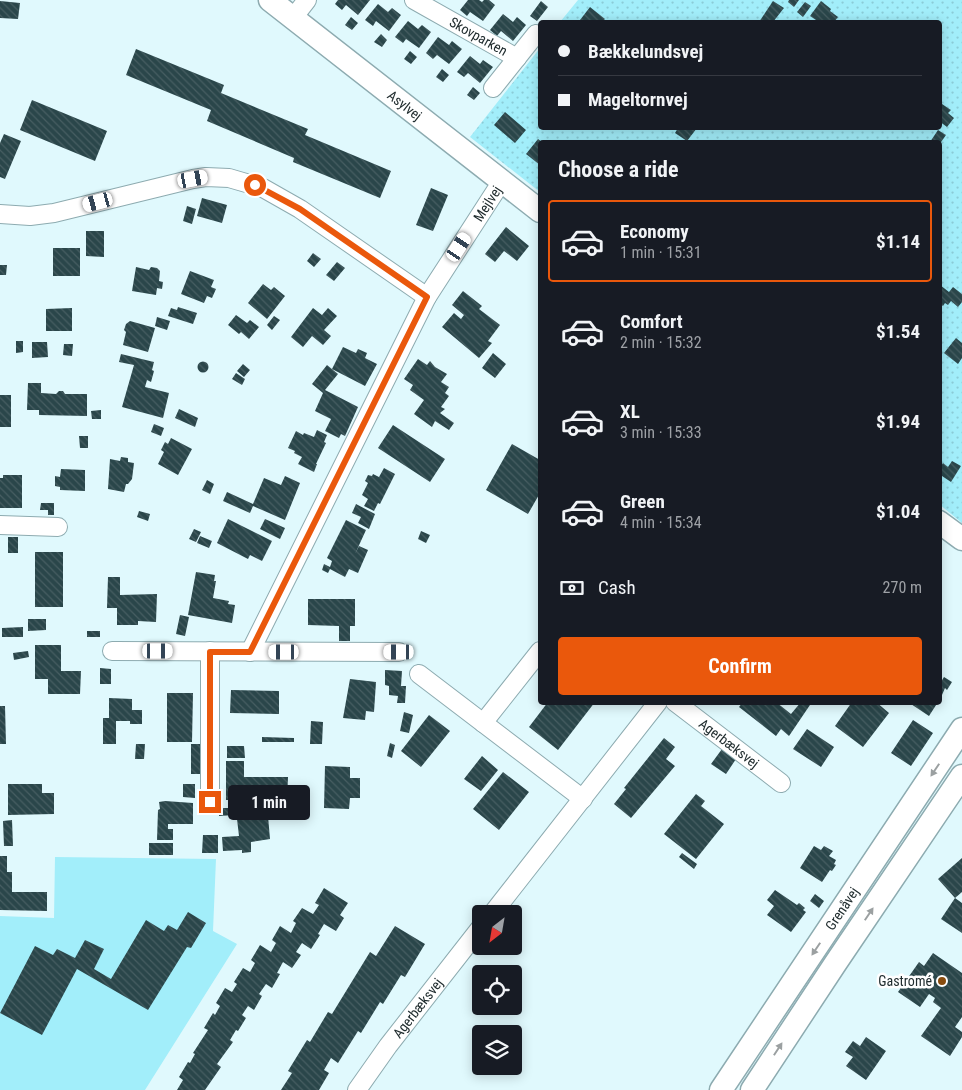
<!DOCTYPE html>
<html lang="en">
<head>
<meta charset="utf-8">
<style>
	body { margin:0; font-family:"Roboto Condensed",sans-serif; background:#242831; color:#f1f3f6; height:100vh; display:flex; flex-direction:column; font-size:19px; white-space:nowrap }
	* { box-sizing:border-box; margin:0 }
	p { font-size:16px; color:#9ea1a6 }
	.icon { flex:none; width:28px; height:28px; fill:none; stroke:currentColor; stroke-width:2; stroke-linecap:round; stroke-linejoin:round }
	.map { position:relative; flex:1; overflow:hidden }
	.panel { position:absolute; left:538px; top:140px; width:404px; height:565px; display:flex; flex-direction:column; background:#171b24; border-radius:5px; box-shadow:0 2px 12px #0003 }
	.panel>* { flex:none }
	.guide { position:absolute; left:538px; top:20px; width:404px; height:110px; border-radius:5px; box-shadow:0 2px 12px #0003; display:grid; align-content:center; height:110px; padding:0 20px; background:#171b24 }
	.needle { width:32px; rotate:211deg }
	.buttons { position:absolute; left:472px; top:905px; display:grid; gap:10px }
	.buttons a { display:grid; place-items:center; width:50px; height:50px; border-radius:5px; background:#171b24; box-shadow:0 2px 12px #0003; font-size:25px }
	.end { position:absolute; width:22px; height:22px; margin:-11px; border:6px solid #ea580c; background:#fff; box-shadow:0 0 0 2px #fff }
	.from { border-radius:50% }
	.bubble { position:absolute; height:35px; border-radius:5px; background:#171b24; box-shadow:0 2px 12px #0003; font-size:16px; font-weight:700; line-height:35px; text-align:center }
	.car { position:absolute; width:15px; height:30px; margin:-15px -8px; border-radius:6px; box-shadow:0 0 4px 1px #0007; background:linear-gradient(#fff 24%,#345 0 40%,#fff 0 76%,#345 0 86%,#fff 0) }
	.guide b { display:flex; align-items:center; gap:18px; height:48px; font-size:19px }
	.guide b+b { border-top:1px solid #363941 }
	.guide i { width:12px; height:12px; background:#f1f3f6 }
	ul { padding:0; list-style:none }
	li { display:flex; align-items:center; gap:15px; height:82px; margin:0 10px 8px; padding:0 10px; border:2px solid transparent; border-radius:5px }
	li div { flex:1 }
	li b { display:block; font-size:19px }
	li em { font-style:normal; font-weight:700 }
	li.current { border-color:#ea580c }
	li>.icon { width:45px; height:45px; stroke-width:1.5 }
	h2 { padding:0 20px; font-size:22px; line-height:60px }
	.pay { display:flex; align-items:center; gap:12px; height:55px; padding:0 20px; font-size:19px }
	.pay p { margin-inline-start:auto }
	.cta { display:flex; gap:10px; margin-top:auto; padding:10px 20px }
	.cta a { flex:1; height:58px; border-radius:5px; background:#ea580c; color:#fff; font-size:20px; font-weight:700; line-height:58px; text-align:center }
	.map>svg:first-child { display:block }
	.grass { fill:#a2eefa }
	.park { fill:url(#park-dots) }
	.building { fill:url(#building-back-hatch) }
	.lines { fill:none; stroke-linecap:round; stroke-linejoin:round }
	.minor-casing { stroke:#8dabb0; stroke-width:20 }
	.tertiary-casing { stroke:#8dabb0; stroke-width:25 }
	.minor { stroke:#fff; stroke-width:18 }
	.tertiary { stroke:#fff; stroke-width:22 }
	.oneway { fill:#9ba0a1 }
	.route { stroke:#ea580c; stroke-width:6 }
	.poi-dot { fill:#894c0e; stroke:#fff; stroke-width:2 }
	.labels { text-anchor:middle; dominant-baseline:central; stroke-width:5; stroke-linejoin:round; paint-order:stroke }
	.street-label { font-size:14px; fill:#212d2f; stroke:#fff }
	.poi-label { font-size:14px; fill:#212d2f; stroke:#fff; text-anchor:end }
</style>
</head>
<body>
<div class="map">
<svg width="962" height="1090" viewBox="0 0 962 1090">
	<defs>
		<pattern id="park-dots" width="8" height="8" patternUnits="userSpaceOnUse" patternTransform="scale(1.25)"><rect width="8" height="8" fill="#a2eefa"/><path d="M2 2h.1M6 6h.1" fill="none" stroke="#8bccd7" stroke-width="1.8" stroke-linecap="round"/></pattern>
		<pattern id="building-back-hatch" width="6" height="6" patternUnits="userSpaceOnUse" patternTransform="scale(1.25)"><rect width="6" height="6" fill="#2a464a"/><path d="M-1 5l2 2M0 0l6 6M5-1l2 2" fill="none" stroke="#475e62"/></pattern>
	</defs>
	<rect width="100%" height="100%" fill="#e0f9fd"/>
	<path class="grass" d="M55,857L216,859L213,931L237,944L145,1090H0V916L54,918Z"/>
	<path class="park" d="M578,0H962V523L939,504V142H540V192L470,137L540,48V128H939V22H560Z"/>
	<path class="building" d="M338,0H370L358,15L346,5L342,10L335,4Z
		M468,0H479L482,2L484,0H489L495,5L483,21L470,12L467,16L460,10Z
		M789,0H799L794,7L788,2Z
		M0,1L20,3L18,19L0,18Z
		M541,1L548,7L537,21L530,16Z
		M773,1L784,8L773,22H759Z
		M821,1L831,9L830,11L838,17L834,22H819L810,16Z
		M805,2L811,6L803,17L797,12Z
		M378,4L388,12L392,8L401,15L389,31L376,21L373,26L365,20Z
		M590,7L605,19L602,22H580L581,20H580Z
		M503,14L513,22L517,17L526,25L513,41L501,31L497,36L490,30Z
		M351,17L358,23L352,30L345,25Z
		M408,21L418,29L422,25L431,32L419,48L406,39L403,43L395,37Z
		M381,34L387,40L382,47L374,42Z
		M438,37L449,45L452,41L462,49L449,64L437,55L433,59L426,53Z
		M136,49L224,85L221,93L308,129L305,135L391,171L380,198L293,162L294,158L207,121L211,110L126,75Z
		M410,51L417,57L411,64L404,59Z
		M470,56L480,64L483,60L493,67L480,83L468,73L464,77L457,72Z
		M442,69L449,75L443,82L436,77Z
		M473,87L480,93L474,100L467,95Z
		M32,100L107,131L95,161L20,130Z
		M942,104L951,110L948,113L954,118L947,127L939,121V105L941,106Z
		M505,112L526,130L515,143L494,125Z
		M678,128H697L687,141L675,133Z
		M938,130L946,135L939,145V142H930Z
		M4,134L21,141L5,179L0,177V143Z
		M538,139L542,142H540V165L526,154Z
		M431,188L448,195L433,231L416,225Z
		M202,198L227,205L222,223L197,216Z
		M187,206L196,209L192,224L183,221Z
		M506,227L529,246L517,261L504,251L495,262L485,254Z
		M86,231H104V257L86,256Z
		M53,248H80V276H53Z
		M313,253L321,259L314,267L307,261Z
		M337,262L345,268L334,281L326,275Z
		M0,265H7L6,275H0Z
		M136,267L149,270L151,267L157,268L160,271L159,281L163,282L162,289L157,288L156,295L132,291Z
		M190,271L214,280L211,287L216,289L212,298L207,296L204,303L181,294Z
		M263,284L271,290L274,287L285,296L267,319L248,303Z
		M940,285L949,292L953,287L962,294V302L958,307L951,301L948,305L945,303L943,306L939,303V288Z
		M463,291L482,306L479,309L500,325L488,341L492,343L479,358L442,327L454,313L461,319L464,315L452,305Z
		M178,307L197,313L193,324L168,316L171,308L177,310Z
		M72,308V331H46V309Z
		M313,308L322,315L328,308L337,316L324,330L331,336L323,345L312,336L303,347L291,337Z
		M236,315L247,323L250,320L259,327L249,339L241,332L239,334L228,325Z
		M274,316L280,320L272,330L267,325Z
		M157,317L170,321L167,330L155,326Z
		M130,321L155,328L148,352L123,345L126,332L124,330L126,324Z
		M956,338L962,343V358L958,364L944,353Z
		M16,341H23V352L16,353Z
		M32,342H47L48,357L32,358Z
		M64,344H73L72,356L63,355Z
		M343,347L356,353L358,349L367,353L365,358L377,364L365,386L332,369Z
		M493,353L506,364L495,378L482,368Z
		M121,354L154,362L152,370L154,371L151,382L147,380L145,387L169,393L163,418L122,407L134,365L119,362Z
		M418,359L427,365L430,361L435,367L447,374L441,382L449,387L445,393L449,396L441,407L445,409L440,413L454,423L449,430L435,421L432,427L414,414L424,400L410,390L413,385L404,379Z
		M197.5 367a5.5 5.5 0 1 1 11 0a5.5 5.5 0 1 1-11 0Z
		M243,364L250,370L244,377L237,371Z
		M327,365L338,374L325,390L358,407L345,436L341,434L339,438L325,431L331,419L315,411L323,393L312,384Z
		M236,373L245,379L242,385L232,379Z
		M28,383H41V393L56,394L59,391H63L65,394H87V416L39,415V410H27Z
		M0,395H11V427H0Z
		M179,409L198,418L195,427L175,418Z
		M101,410V419H92L91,411Z
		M154,424L164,428L161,436L151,432Z
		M393,425L445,459L430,482L378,448Z
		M317,430L327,435L324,442L326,443L316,464H317L314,472L298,464L302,457L294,453L295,451L288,448L296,431L303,435L304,433L314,437Z
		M79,436H88V448H80Z
		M171,438L192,449L178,475L158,464L164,452L161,450L165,442L168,444Z
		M512,444L540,460V493L528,514L486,490Z
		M121,457L128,458V462L134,463L132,479L128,484H126L124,492L108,489L110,459L120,461Z
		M952,461L961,466L951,482L939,474V469L943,463L948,467Z
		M384,468L395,474L380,504L378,503L374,511L364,506L368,499L362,495L368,483L365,481L368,475L372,476L373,474L379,477Z
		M61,469L85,470V491L60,490V487L55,486V476L60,477Z
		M3,475H22V508H0V478H3Z
		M285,476L300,483L285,520L253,506L250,513L223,501L227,492L253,504L264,478L281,485Z
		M207,480L214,484L210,494L202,490Z
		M41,503H54V515H48V510H40Z
		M356,504L375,514L369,529L358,523L361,517L352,513Z
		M139,511L150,514L148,521L137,517Z
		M228,519L272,541L262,561L250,555L248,559L217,543Z
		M265,519L285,528L280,539L260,529Z
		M346,520L366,530L355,554L359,546L368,550L358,573L349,569L345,577L330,569L328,573L322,570L324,564L330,567L332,561L327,558Z
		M194,529L201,532L196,542L189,539Z
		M421,531L430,535L426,543L418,539Z
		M200,536L212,541L209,548L197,543Z
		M8,537H18V553H8Z
		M35,552H63V607H35Z
		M196,572L215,575L214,581H216L213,598L229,601L228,604L235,605L232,623L188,615Z
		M108,577H120V595L157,594L156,622L138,621V625H117V608H107Z
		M308,599H355V626H350V641H339V626L308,625Z
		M180,615L189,617L185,636L176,634Z
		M28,619H46V630L28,631Z
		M23,627V637H2V628Z
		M87,631H100V637H87Z
		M35,645H61V671H81L80,694H48V679H35Z
		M28,651L29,657L14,660L13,653Z
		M100,668L111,669V684H100Z
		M385,670L402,671L401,686H406L405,703H397L398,696L389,695V686L385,685Z
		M944,677L952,682L947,690L945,688L939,702V685Z
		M350,679L376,682L374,712L366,711L365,720L343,718Z
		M231,690L279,691V714L230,713Z
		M167,693H193L192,742H167Z
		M109,698L132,699V710H142V724H130V721H116V744H103V718H109Z
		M548,702H595L558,750L529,727Z
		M743,702H776L791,714L801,702H812L789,736L781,729L776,736L739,707Z
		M852,702H876L889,713L863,747L835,726Z
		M908,702H938L929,716Z
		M0,706H5L6,744H0Z
		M404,712L413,715L409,733L400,731Z
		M429,715L450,731L421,767L401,751Z
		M913,720L933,733L911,766L891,753Z
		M311,721L323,722L322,744H310Z
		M807,729L834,747L821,767L793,749Z
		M262,737L294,738V742H262Z
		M664,738L675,747L666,759L675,766L631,818L614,804L626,789L624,788Z
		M390,743L395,745L392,758L387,756Z
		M136,744H145L144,759H135Z
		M191,744H201V774H191Z
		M227,746H244L245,758H227Z
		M722,749L736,759L726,774L711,764Z
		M482,756L498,770L481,791L464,779Z
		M226,761H244V777H288L287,801L226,800Z
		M325,766L350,767V778H360V798H350L349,809L324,808Z
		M503,772L529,792L499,830L473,809Z
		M8,784H42V793H54V814L8,815Z
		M183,784H195V798L183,797Z
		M696,794L705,801L701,806L724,824L696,859L664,834Z
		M165,801L193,803V824H168V829H173V840H157L158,810L160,809L159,802Z
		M219,808H234V815L219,816Z
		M268,816L270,839L251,842V852L242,853V850L223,851L222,837L239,836L237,819Z
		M12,820L13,846H4L3,821Z
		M203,835H218V853H202Z
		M149,843H173V855H149Z
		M814,846L821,850L824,846L833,851L829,856L836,860L834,864L836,865L832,871L830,870L822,882L800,868Z
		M682,853L697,864L694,869L679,857Z
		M0,856H7V872H12V892H47V911L0,910Z
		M962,858V892L955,898L938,879Z
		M324,888L348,903L340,915L344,918L336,931L324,924L318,934L320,935L311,949L302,943L296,952L301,955L292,968L283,962L277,973L280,974L272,988L266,984L259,994L262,996L254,1010L248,1006L242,1015L246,1018L238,1031L236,1030L230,1040L233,1042L217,1064L221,1067L205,1090H177L183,1080L179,1077L188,1062L190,1063L195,1054L193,1053L208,1030L204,1028L213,1013L215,1015L220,1006L216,1003L225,988L232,992L237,984L234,982L243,968L250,972L255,963L251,960L260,945L271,952L276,943L272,940L280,926L291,933L296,923L293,921L302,908L313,914L319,905L315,903Z
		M775,890L797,905L799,903L805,908L803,910L806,912L791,932L767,915L774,906L767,900Z
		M815,894L824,901L819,908L810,901Z
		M955,898L962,903V933L941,919Z
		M188,912L206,923L191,948L187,947L148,1010L77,969L42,1035L0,1013L35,946L53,955L57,949L75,958L85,940L104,949L94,969L111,979L146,920L164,931L168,925L177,930Z
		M395,926L425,944L405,977L401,975L383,1004L380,1002L361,1033L358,1031L338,1063L331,1058L324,1070L329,1073L319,1090H281L292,1073L288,1071L307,1040L310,1042L328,1012L332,1014L370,952L376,956Z
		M933,953L962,973V1017L955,1027L962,1032V1037L950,1056L921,1036L941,1008L933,1002L935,998L929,994L920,1007L898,992L919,962L924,966Z
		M866,1037L886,1051L866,1080L846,1066L853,1057L845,1052L853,1041L860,1046Z"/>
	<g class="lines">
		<defs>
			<g id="minor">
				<path id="s1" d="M414,0L517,58"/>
				<path d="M293,18L307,0"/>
				<path d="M493,88L536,34"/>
				<path d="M0,214L30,216L54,213L193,179L206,177L229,178L263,188L300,209L427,297"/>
				<path d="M0,525L58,527"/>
				<path d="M112,651L399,652"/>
				<path id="s2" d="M250,652L427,297L502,181"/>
				<path d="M419,674L583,799"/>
				<path id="s3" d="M675,702L781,783"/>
				<path d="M483,723L540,651"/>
				<path d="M210,801V651"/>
				<path d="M492,914L658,702"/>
				<path id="s4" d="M357,1090L388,1046L481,927"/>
			</g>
			<g id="tertiary">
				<path id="s5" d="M270,0L540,211"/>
				<path d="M939,522L962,539"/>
				<path id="s6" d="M721,1090L962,729"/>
				<path d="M752,1090L835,964L962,776"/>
			</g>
		</defs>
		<use href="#minor" class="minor-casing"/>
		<use href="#tertiary" class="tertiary-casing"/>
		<use href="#minor" class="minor"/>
		<use href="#tertiary" class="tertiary"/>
	</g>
	<defs><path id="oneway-solid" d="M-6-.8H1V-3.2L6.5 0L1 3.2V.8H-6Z" transform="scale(1.25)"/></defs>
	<g class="oneway">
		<use href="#oneway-solid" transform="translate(935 770) rotate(124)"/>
		<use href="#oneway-solid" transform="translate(869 914) rotate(-56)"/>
		<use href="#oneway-solid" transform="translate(816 949) rotate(124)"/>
		<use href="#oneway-solid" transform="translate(778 1049) rotate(-57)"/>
	</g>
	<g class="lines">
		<path class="route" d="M210,802V652H250L427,297L300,209L255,185"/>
	</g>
	<circle class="poi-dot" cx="942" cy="981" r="5"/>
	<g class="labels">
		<g class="street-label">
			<text stroke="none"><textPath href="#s1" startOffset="74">Skovparken</textPath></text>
			<text stroke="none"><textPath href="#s5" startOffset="171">Asylvej</textPath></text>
			<text stroke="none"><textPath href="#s2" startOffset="508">Mejlvej</textPath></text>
			<text stroke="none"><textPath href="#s3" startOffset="68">Agerbæksvej</textPath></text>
			<text stroke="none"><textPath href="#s6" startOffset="218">Grenåvej</textPath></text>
			<text stroke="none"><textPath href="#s4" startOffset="102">Agerbæksvej</textPath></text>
		</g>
		<g class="poi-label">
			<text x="932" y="981">Gastromé</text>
		</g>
	</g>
</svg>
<div class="buttons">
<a><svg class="needle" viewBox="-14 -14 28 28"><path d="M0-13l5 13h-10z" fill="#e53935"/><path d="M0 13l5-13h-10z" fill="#9ea1a6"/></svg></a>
<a><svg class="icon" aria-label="locate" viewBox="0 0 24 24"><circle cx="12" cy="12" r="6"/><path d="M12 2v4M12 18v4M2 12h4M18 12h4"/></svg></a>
<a><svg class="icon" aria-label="layers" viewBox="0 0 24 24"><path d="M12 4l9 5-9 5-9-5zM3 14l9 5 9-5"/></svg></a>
</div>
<i class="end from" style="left:255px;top:185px"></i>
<i class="end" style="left:210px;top:802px"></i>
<div class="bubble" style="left:228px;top:785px;width:82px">1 min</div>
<i class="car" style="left:193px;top:179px;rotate:80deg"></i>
<i class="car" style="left:98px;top:202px;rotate:255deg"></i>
<i class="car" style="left:459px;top:247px;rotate:33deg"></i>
<i class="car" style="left:158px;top:651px;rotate:90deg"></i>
<i class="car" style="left:284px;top:652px;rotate:270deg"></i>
<i class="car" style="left:399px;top:652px;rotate:270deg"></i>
<div class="guide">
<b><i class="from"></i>Bækkelundsvej</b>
<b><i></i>Mageltornvej</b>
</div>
<section class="panel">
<h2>Choose a ride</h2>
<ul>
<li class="current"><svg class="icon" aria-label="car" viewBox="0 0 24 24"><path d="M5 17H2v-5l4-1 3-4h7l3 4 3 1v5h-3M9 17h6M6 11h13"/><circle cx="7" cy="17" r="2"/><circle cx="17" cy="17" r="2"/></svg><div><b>Economy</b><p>1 min · 15:31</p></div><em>$1.14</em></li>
<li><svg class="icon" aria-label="car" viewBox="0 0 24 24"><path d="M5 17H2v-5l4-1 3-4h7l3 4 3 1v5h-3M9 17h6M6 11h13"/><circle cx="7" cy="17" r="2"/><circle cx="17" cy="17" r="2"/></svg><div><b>Comfort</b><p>2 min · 15:32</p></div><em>$1.54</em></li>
<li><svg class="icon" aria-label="car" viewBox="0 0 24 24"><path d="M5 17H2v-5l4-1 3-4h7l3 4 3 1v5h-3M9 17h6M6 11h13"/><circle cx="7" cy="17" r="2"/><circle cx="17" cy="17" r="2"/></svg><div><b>XL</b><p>3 min · 15:33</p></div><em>$1.94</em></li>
<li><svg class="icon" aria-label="car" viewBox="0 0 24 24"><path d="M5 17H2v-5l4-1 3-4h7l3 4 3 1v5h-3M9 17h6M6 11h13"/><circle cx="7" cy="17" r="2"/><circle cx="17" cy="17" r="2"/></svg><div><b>Green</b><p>4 min · 15:34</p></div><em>$1.04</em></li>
</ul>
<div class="pay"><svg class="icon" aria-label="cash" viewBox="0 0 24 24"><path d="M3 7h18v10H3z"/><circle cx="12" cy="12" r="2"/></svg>Cash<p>270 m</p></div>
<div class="cta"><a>Confirm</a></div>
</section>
</div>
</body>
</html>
